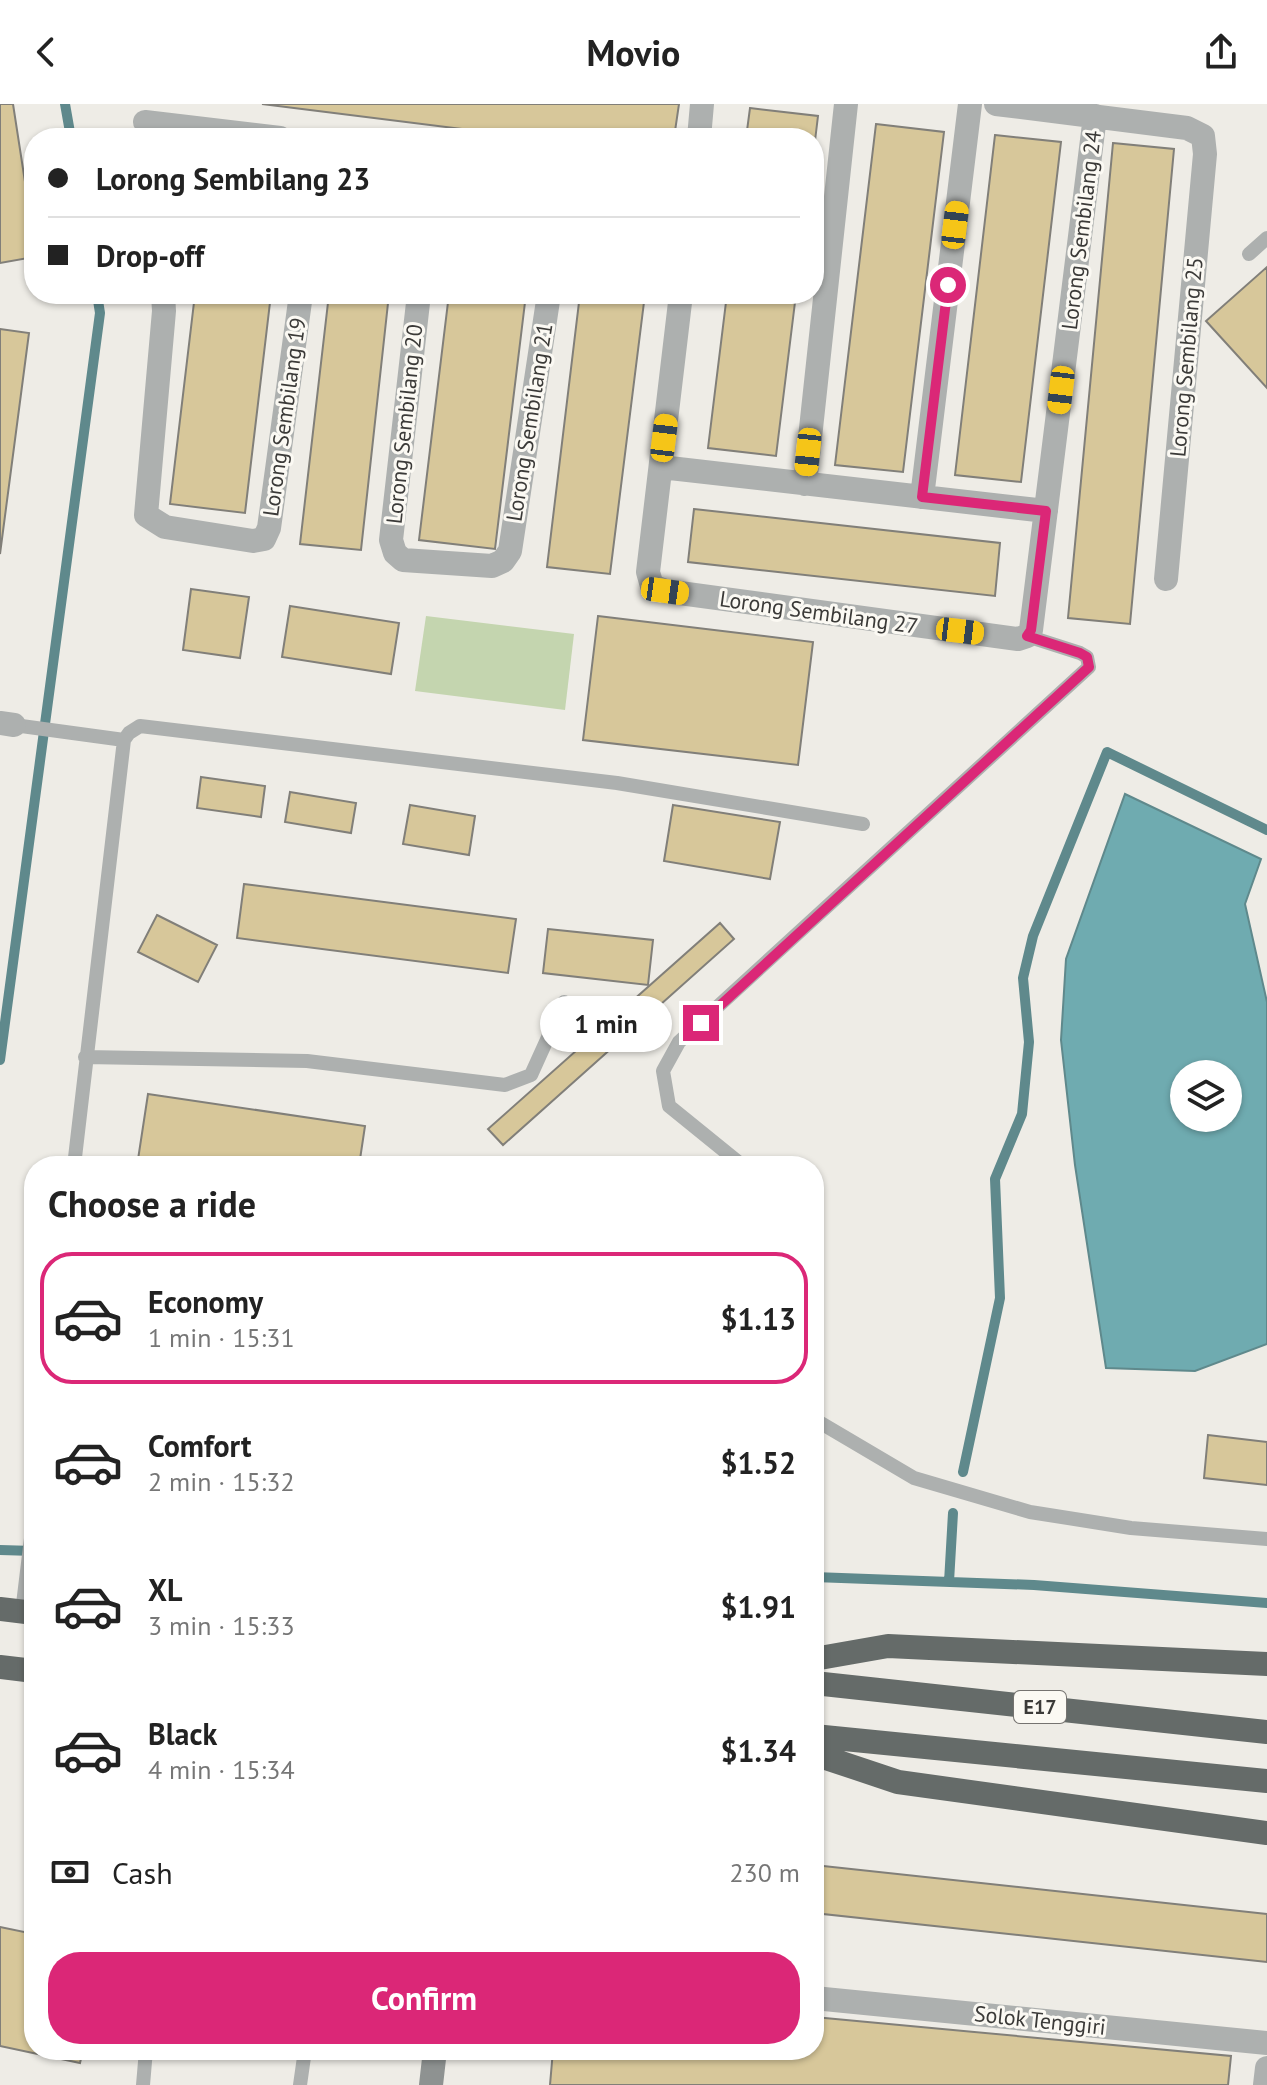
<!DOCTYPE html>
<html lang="en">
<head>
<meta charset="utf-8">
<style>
	body { margin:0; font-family:"PT Sans",sans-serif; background:#f6f6f6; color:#222; height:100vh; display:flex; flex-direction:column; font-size:30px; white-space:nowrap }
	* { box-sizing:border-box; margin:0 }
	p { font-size:26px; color:#767676 }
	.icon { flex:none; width:44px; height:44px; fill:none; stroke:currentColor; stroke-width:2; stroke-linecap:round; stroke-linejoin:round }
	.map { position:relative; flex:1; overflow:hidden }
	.panel { position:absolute; left:24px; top:1052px; width:800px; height:904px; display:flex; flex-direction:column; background:#fff; border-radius:32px; box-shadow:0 2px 6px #0004 }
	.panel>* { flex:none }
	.top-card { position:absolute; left:24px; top:24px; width:800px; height:176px; border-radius:32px; box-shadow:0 2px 6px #0004; display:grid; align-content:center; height:176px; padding:0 24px; background:#fff }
	.buttons { position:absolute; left:1170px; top:956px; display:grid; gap:16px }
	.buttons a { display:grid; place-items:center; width:72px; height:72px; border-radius:50%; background:#fff; box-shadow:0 2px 6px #0004; font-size:40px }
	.end { position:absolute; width:36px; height:36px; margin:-18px; border:10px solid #db2777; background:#fff; box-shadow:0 0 0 4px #fff }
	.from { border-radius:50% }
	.bubble { position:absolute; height:56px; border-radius:28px; background:#fff; box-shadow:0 2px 6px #0004; font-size:26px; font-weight:700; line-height:56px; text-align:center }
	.car { position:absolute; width:24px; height:48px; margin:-24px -12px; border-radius:10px; box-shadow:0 0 6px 2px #0007; background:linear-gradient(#f5c518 24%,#345 0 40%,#f5c518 0 76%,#345 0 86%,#f5c518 0) }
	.top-card b { display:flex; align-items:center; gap:28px; height:76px; font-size:30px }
	.top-card b+b { border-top:2px solid #e0e0e0 }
	.top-card i { width:20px; height:20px; background:#222 }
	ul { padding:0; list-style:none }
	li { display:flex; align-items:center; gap:24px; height:132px; margin:0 16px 12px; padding:0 8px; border:4px solid transparent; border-radius:32px }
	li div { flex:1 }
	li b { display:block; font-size:30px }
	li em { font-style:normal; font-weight:700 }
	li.current { border-color:#db2777 }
	li>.icon { width:72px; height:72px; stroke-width:1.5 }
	h2 { padding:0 24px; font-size:36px; line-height:96px }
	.pay { display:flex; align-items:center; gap:20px; height:88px; padding:0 24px; font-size:30px }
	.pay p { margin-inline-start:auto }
	.primary-button { display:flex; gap:16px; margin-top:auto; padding:16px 24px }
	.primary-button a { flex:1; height:92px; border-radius:32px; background:#db2777; color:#fff; font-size:32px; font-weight:700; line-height:92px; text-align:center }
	header { display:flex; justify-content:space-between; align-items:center; height:104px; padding:0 24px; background:#fff; font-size:36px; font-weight:700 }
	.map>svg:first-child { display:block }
	.green { fill:#c4d5af }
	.water { fill:#6fabb0; stroke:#5f898c; stroke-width:2; fill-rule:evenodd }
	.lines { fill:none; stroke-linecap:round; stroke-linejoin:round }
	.stream { stroke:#5f898c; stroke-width:10 }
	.building { fill:#d7c79a; stroke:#817f79; stroke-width:2 }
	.lane { stroke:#adb0af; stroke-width:14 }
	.street { stroke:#adb0af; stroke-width:24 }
	.secondary { stroke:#8e9291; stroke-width:24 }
	.highway { stroke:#656b69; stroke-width:24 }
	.route { stroke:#db2777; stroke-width:10 }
	.labels { text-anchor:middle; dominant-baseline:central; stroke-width:6; stroke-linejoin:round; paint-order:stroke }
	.shield { fill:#fbf9f3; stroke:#757370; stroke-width:2 }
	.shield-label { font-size:20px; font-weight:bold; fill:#3b3a38 }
	.street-label { font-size:22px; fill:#3b3a38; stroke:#fbf9f3 }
</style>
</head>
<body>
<header><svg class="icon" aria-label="back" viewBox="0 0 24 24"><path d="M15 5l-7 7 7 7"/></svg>Movio<svg class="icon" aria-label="share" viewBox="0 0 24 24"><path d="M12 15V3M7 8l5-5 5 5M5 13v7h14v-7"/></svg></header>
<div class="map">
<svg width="1267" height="1981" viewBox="0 0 1267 1981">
	<rect width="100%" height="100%" fill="#eeece6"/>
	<path class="green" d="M426,512L574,530L565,606L415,587Z"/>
	<path class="water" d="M1125,690L1261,755L1245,800L1267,898V1240L1195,1267L1106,1264L1075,1061L1061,936L1066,855ZM1184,970H1228V1014H1184Z"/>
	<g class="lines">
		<path class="stream" d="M65,0L71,34
			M0,956L100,209L97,190
			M963,1368L1000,1194L995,1075L1022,1010L1029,938L1023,874L1033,832L1107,648L1267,726
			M0,1446L34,1447
			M814,1473L1034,1481L1267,1499
			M949,1478L953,1409"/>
	</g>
	<path class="building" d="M0,0H13L34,136V153L0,159Z
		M262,0H679L674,34H535Z
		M750,4L818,12L814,45V34H746Z
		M876,20L944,28L903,368L835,361Z
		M995,31L1061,38L1021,378L955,371Z
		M1113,39L1174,45L1130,520L1068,514Z
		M1267,163V284L1206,217Z
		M195,190H271L245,409L170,400Z
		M329,190H389L361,446L300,440Z
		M449,190H526L495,445L419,436Z
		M580,190H645L610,470L547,463Z
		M727,190H796L776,352L708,344Z
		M0,225L29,229L0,450Z
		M694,405L1000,439L995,492L688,458Z
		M191,485L249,493L240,554L183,546Z
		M290,502L399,519L391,570L282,553Z
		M598,512L813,538L798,661L583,636Z
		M201,673L265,682L261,713L197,704Z
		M290,688L356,699L351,729L285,718Z
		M410,701L475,712L469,751L403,740Z
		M673,701L780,718L770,775L664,757Z
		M244,780L516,815L508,869L237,834Z
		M157,811L217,841L198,878L138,848Z
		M720,819L734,835L503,1041L488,1025Z
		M548,825L653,836L648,881L543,869Z
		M148,990L365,1022L359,1062H137Z
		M1208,1331L1267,1338V1381L1204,1374Z
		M814,1761L1267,1810V1858L814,1809Z
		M0,1823L34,1830V1946H83L80,1959L0,1942Z
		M814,1913L1231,1952L1228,1981H550L553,1946H814Z"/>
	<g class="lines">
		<path class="lane" d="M1249,150L1267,134
			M14,621L124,636
			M85,953L307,957L505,981L531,971L564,898
			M74,1062L124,636L129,629L140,622L617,679L863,720
			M743,1062L669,1002L663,967L679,938L1089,563L1087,553L1080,549L1027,532
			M814,1315L914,1374L1030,1408L1131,1424L1267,1435
			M22,1508L34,1410
			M143,1981L146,1946
			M300,1981L305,1946"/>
		<path class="street" d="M996,0L1187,24L1203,32L1205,50L1166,475
			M145,18L280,34
			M699,34L702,0
			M163,190L164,207L146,411L165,423L253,437L264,435L269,424L301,190
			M419,190L391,436L395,449L403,456L492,462L503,457L510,447L549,190
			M681,190L648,468L652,482L665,487L1018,535L1027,532L1031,526L1095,12
			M661,363L1046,407
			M805,380L846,0
			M922,393L970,0
			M0,619L14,621
			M814,1894L1267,1939
			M1265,1981L1267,1964"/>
		<path class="secondary" d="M431,1981L435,1946"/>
		<path class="highway" d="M0,1505L34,1509
			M814,1555L888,1542L1267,1560
			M0,1563L34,1567
			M814,1579L1267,1628
			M814,1632L1267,1677
			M814,1650L898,1678L1267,1729"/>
	</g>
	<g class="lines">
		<path class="route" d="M701,919L1089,563L1087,553L1080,549L1027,532L1031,526L1046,407L922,393L948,181"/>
	</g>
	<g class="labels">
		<rect class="shield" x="1014" y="1587" width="52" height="32" rx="6"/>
		<g class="shield-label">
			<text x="1040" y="1603">E17</text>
		</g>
		<g class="street-label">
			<text transform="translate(1081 126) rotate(-83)">Lorong Sembilang 24</text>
			<text transform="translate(1186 253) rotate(-85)">Lorong Sembilang 25</text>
			<text transform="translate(284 313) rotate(-82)">Lorong Sembilang 19</text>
			<text transform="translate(529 318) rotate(-81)">Lorong Sembilang 21</text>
			<text transform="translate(404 320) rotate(-84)">Lorong Sembilang 20</text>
			<text transform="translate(819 508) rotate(8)">Lorong Sembilang 27</text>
			<text transform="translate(1040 1916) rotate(6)">Solok Tenggiri</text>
		</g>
	</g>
</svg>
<div class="buttons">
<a><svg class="icon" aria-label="layers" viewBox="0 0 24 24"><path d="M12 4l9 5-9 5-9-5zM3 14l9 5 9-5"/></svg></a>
</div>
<i class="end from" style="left:948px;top:181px"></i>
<i class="end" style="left:701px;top:919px"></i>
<div class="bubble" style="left:540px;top:892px;width:132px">1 min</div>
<i class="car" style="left:955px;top:121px;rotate:7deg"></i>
<i class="car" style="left:1061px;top:286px;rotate:187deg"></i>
<i class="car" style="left:664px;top:334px;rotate:7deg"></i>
<i class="car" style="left:808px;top:348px;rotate:186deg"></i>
<i class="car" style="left:665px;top:487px;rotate:98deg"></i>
<i class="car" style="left:960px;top:527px;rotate:97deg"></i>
<div class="top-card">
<b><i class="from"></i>Lorong Sembilang 23</b>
<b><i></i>Drop-off</b>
</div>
<section class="panel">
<h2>Choose a ride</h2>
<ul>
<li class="current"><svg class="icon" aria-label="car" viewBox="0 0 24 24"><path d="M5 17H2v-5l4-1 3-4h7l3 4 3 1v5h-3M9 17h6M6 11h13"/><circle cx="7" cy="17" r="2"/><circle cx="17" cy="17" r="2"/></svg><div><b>Economy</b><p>1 min · 15:31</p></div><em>$1.13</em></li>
<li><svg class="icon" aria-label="car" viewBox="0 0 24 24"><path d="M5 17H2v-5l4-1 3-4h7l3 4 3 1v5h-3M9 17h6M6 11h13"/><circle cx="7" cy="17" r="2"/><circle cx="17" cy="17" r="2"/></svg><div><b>Comfort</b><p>2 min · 15:32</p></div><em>$1.52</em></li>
<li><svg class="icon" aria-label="car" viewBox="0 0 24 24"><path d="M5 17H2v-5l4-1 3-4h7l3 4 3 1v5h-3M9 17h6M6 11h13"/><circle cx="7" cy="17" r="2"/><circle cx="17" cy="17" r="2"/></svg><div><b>XL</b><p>3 min · 15:33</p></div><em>$1.91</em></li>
<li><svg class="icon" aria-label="car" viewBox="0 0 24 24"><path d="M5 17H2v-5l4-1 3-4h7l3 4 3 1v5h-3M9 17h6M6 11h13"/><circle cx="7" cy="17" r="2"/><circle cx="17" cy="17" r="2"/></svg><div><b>Black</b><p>4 min · 15:34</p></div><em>$1.34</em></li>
</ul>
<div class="pay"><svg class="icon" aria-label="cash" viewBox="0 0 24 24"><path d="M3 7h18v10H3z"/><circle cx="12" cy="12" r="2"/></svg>Cash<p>230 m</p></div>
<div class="primary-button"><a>Confirm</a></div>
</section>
</div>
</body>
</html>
